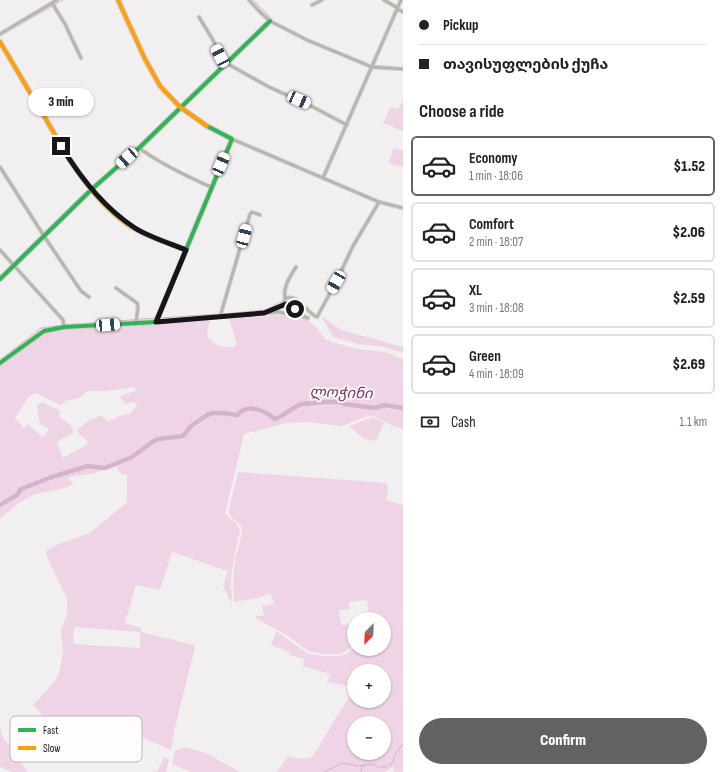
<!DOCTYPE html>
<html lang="en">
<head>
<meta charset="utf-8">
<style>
	body { margin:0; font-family:"Sofia Sans Condensed","Noto Sans Georgian",sans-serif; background:#f6f6f6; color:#222; height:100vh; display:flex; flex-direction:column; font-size:15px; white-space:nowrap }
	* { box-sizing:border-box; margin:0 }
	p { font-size:13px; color:#767676 }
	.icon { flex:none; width:22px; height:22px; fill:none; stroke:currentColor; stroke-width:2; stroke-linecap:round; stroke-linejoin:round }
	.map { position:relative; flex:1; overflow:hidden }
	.sheet { display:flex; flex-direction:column; background:#fff; width:320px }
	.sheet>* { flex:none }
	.top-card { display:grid; align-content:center; height:88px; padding:0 16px; background:#fff }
	.needle { width:26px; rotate:203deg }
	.fabs { position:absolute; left:347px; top:612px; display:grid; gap:8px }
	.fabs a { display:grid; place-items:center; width:44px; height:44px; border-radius:50%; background:#fff; box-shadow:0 1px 3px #0004; font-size:20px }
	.end { position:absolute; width:18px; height:18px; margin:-9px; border:5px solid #171517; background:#fff; box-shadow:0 0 0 2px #fff }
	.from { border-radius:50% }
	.bubble { position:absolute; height:28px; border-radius:14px; background:#fff; box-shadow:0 1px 3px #0004; font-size:13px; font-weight:800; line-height:28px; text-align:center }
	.car { position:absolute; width:12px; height:24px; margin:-12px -6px; border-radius:5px; box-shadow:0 0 3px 1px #0007; background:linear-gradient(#fff 24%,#345 0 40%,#fff 0 76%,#345 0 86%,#fff 0) }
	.top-card b { display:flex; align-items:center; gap:14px; height:38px; font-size:15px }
	.top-card b+b { border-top:1px solid #e0e0e0 }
	.top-card i { width:10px; height:10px; background:#222 }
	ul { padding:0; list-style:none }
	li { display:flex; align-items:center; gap:12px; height:60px; margin:0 8px 6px; padding:0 8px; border:2px solid #e0e0e0; border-radius:6px }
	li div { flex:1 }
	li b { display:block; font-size:15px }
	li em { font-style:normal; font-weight:800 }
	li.current { border-color:#646163 }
	li>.icon { width:36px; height:36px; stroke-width:1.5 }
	h2 { padding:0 16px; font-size:18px; line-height:48px }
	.pay { display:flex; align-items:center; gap:10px; height:44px; padding:0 16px; font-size:15px }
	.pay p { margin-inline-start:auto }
	.primary-button { display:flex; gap:8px; margin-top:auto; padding:8px 16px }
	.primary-button a { flex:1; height:46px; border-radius:24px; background:#646163; color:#fff; font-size:16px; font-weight:800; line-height:46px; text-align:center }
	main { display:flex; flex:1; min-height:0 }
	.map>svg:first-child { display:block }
	.green { fill:#efd4e5; fill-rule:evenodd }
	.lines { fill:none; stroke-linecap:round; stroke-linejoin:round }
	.stream { stroke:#d5b4c9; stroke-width:1 }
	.river { stroke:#d5b4c9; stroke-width:4.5 }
	.street-casing { stroke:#cecdce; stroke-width:4.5 }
	.fast-casing { stroke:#cecdce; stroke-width:6 }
	.slow-casing { stroke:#cecdce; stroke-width:6 }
	.street { stroke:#b7b5ab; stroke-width:2.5 }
	.fast { stroke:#30b455; stroke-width:4 }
	.slow { stroke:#ff9f0a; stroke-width:4 }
	.route { stroke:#171517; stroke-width:5 }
	.labels { text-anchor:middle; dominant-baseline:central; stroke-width:3.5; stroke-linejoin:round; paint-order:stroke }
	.water-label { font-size:15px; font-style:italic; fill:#763b64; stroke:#fffcfd }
	.key { fill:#fffcfd; stroke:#b9b7b8; stroke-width:1 }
	.key-label { font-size:11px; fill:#171517 }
</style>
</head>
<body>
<main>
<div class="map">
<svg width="403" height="772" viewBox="0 0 403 772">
	<rect width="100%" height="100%" fill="#f2eff1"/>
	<path class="green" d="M403,101V131L383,123L391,107L398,109Z
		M394,148L403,150V167L388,163Z
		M279,315L308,320L318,329L325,339L332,342L357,349L385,352L403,359V429L393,426L373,416H368L342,426L307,422L286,423L244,434L225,514L237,524L240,530L232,569L231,582L232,602L229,599L223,585L228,571L172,552L160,590L136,585L125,623L141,628V632L194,645L195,647L175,727L171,750C157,744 134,732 118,733C110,733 104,737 97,734C88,705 68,725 49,719C42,717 38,710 33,705L55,681L59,673L63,653L61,630L67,614V599L47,557L46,551L59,544L90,533L127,502V475L120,473L117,469L118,466L92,474L68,477L73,484C61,492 44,490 31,496C20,501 10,511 0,518V366L39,335C58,325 85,329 106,328C141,325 175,322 210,320L207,332L208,338C218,346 222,348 234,347L237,344L229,319ZM135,387L136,391L126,394L120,397L125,404L135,402L137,405L130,414L119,416L108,422L101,415L88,421L77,430L79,434L86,439L88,444L63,458L57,443L60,440L74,432L70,424L59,417L60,410L43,403L38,404L37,408L40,424L49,429L43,437L28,424L24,428L15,418L28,397L35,393L61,405L65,401L79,398L87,391H106ZM74,627L140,632V648L73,644Z
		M321,316L342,330L403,347V353L384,347L358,344L333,337Z
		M372,417L384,423L376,441L364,439L349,426Z
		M238,472L387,483L388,488L386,500L403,505V772H393L394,766L384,772H276L289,756L301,759L312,757L354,689V701H384V671H354V687L327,682L330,674L303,666L304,659L289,655V652L271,645L276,631L307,653L322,656H340L347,654L354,646V649H384V619H369L367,600L349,602L350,609L339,610L341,625L354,624V643L348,650L341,654H323L308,651L288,636L256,618V616H264L262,606L274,604L270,593L259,598L234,602C233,588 233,575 235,561C236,553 243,535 242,528C239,521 230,519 228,512ZM354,723H384V753H354Z
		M0,726L2,736L28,772H12L0,767Z
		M182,748C204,748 222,763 240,772H191L172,764L175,751Z
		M164,757L169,760L166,772H154L158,770Z"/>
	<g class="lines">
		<path class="stream" d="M253,0L270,17
			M0,36L63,0
			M223,314L265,310L281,302L287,301H290L298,306
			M159,318L219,314
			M65,325L156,318
			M0,360L41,328L62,325
			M324,772L343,763L358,766L373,764L377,767H386L391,765L396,753L403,744
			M360,772L363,765"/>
		<path class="river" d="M0,505L17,495L21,489L52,477L88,466L105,468L132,457L151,443L158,439L183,436L191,426L207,415L213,413H223L237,415C248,403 264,410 275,419L280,417L292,409L301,404L326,402H339L344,404L375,408L384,405L403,408"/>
		<defs>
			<path id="street" d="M249,0L260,12L270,21L307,40L372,67L403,69
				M384,0L398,8
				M52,3L65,24L81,58
				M312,5L322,0
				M397,9L403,12
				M199,17L213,40L224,64
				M0,34L57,0
				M226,63L269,87L311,106L347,125
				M232,139L379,202L403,208
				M139,148C161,164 186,176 211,187
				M0,167L44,236L81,291L89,297
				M323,178L401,0
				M0,250L63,320L64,327
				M116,288L137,303L138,307L136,323
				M285,298C283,286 290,277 296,267
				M283,305L290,306L306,317
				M263,313L283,305L285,298C300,294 305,312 317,317L336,282L353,246L379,202
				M220,317L250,214L252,212L260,215
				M156,322L279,312L308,318"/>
			<path id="fast" d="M0,279L92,189L139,148L270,21
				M0,363L44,331L64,327L156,322L232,139L207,126"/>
			<path id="slow" d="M118,0L145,59L160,86L180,107L207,126
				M0,42C16,68 31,95 47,121C69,159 91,198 127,224C144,236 167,242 186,250"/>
		</defs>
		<use href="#street" class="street-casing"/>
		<use href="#fast" class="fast-casing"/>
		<use href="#slow" class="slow-casing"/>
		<use href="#street" class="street"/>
		<use href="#fast" class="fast"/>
		<use href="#slow" class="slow"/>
	</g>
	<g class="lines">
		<path class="route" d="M61,146C80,177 104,208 135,228C147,236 171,244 186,250L156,322L264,313L286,304L295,309"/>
	</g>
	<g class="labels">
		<g class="water-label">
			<text transform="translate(341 393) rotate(2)">ლოჭინი</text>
		</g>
	</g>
	<rect x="10" y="716" width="132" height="46" rx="6" class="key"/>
	<rect x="18" y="728" width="18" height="4" fill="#30b455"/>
	<rect x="18" y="746" width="18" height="4" fill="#ff9f0a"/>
	<g class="key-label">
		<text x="43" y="734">Fast</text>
		<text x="43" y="752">Slow</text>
	</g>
</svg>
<div class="fabs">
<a><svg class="needle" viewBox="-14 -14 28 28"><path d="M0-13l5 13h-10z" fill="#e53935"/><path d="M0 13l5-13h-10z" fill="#767676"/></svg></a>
<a>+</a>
<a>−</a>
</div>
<i class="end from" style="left:295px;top:309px"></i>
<i class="end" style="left:61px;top:146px"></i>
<div class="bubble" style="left:28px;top:88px;width:66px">3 min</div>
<i class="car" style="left:220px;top:56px;rotate:333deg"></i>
<i class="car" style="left:299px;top:100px;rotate:114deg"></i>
<i class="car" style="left:127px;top:158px;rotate:228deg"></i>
<i class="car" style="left:221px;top:164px;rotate:23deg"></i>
<i class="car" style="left:244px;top:236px;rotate:15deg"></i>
<i class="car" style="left:336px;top:282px;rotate:210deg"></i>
<i class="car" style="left:108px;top:325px;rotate:86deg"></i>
</div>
<section class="sheet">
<div class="top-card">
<b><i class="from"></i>Pickup</b>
<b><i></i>თავისუფლების ქუჩა</b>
</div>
<h2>Choose a ride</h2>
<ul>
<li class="current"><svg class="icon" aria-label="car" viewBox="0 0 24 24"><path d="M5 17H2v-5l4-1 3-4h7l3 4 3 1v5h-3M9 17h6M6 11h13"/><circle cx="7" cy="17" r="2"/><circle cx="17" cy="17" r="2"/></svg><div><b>Economy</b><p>1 min · 18:06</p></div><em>$1.52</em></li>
<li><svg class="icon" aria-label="car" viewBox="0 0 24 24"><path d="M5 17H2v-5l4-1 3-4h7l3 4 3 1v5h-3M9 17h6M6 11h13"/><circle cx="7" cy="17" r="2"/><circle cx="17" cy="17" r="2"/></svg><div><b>Comfort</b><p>2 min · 18:07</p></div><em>$2.06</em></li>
<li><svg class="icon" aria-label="car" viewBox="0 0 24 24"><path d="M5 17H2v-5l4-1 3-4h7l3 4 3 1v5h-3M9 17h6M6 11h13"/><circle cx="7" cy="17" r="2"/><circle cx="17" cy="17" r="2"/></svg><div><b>XL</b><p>3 min · 18:08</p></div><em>$2.59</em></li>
<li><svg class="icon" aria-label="car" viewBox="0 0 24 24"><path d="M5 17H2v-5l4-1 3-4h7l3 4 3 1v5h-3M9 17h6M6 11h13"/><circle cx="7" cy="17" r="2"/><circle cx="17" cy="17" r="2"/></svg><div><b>Green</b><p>4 min · 18:09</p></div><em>$2.69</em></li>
</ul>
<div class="pay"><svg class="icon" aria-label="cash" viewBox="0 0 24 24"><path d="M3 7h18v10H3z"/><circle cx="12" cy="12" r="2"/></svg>Cash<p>1.1 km</p></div>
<div class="primary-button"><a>Confirm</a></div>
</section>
</main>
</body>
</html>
